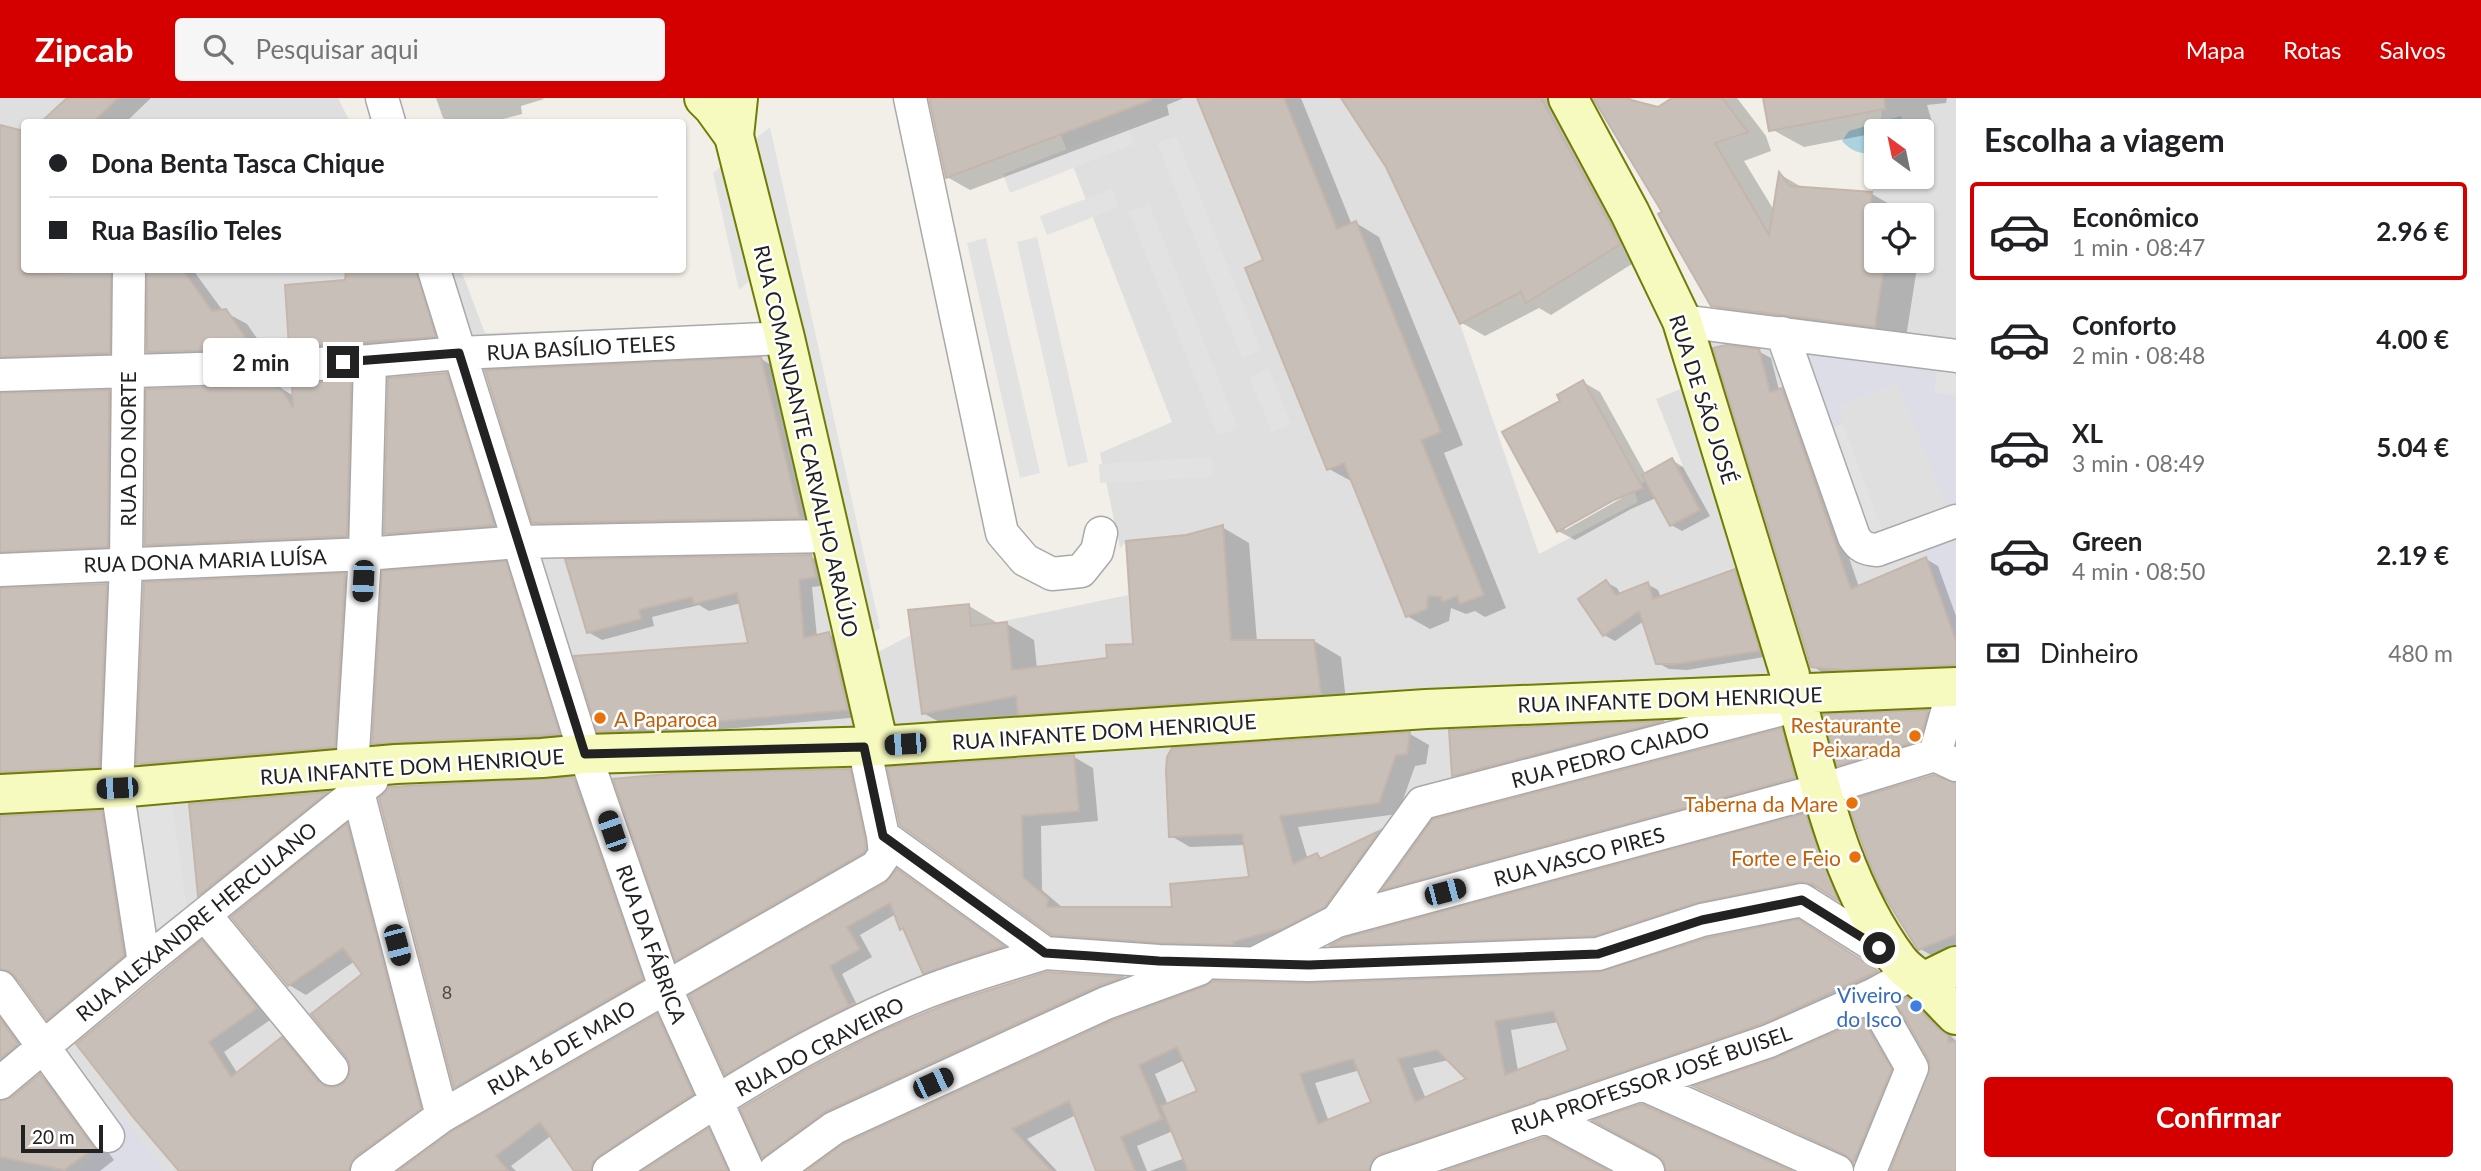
<!DOCTYPE html>
<html lang="pt">
<head>
<meta charset="utf-8">
<style>
	body { margin:0; font-family:Lato,sans-serif; background:#f6f6f6; color:#202124; height:100vh; display:flex; flex-direction:column; font-size:26px; white-space:nowrap }
	* { box-sizing:border-box; margin:0 }
	p { font-size:23px; color:#757577 }
	.icon { flex:none; width:38px; height:38px; fill:none; stroke:currentColor; stroke-width:2; stroke-linecap:round; stroke-linejoin:round }
	.map { position:relative; flex:1; overflow:hidden }
	.drawer { display:flex; flex-direction:column; background:#fff; width:525px }
	.drawer>* { flex:none }
	.top-card { position:absolute; left:21px; top:21px; width:665px; height:154px; border-radius:7px; box-shadow:0 2px 5px #0004; display:grid; align-content:center; height:154px; padding:0 28px; background:#fff }
	.needle { width:46px; rotate:327deg }
	.tools { position:absolute; left:1864px; top:21px; display:grid; gap:14px }
	.tools a { display:grid; place-items:center; width:70px; height:70px; border-radius:7px; background:#fff; box-shadow:0 2px 5px #0004; font-size:35px }
	.scale { position:absolute; left:21px; bottom:18px; width:82px; box-sizing:border-box; padding-left:7px; border:4px solid #222; border-top:0; font-size:19px; line-height:24px; white-space:nowrap; color:#222; -webkit-text-stroke:5px #fff; paint-order:stroke }
	.end { position:absolute; width:32px; height:32px; margin:-16px; border:9px solid #222; background:#fff; box-shadow:0 0 0 4px #fff }
	.from { border-radius:50% }
	.bubble { position:absolute; height:49px; border-radius:7px; background:#fff; box-shadow:0 2px 5px #0004; font-size:23px; font-weight:700; line-height:49px; text-align:center }
	.car { position:absolute; width:21px; height:42px; margin:-21px -10px; border-radius:9px; box-shadow:0 0 5px 2px #0007; background:linear-gradient(#222 24%,#8ab4d8 0 40%,#222 0 76%,#8ab4d8 0 86%,#222 0) }
	.top-card b { display:flex; align-items:center; gap:24px; height:66px; font-size:26px }
	.top-card b+b { border-top:2px solid #e0e0e0 }
	.top-card i { width:18px; height:18px; background:#202124 }
	ul { padding:0; list-style:none }
	li { display:flex; align-items:center; gap:21px; height:98px; margin:0 14px 10px; padding:0 14px; border:4px solid transparent; border-radius:7px }
	li div { flex:1 }
	li b { display:block; font-size:26px }
	li em { font-style:normal; font-weight:700 }
	li.selected { border-color:#d40000 }
	li>.icon { width:63px; height:63px; stroke-width:1.5 }
	h2 { padding:0 28px; font-size:32px; line-height:84px }
	.pay { display:flex; align-items:center; gap:18px; height:77px; padding:0 28px; font-size:26px }
	.pay p { margin-inline-start:auto }
	.button { display:flex; gap:14px; margin-top:auto; padding:14px 28px }
	.button a { flex:1; height:80px; border-radius:7px; background:#d40000; color:#fff; font-size:28px; font-weight:700; line-height:80px; text-align:center }
	header { display:flex; align-items:center; gap:42px; box-sizing:border-box; height:98px; padding:0 35px; background:#d40000; color:#fff }
	header strong { font-size:33px }
	nav { display:flex; gap:38px; margin-inline-start:auto; font-size:24px }
	.search { width:490px; height:63px; background:#f6f6f6; display:flex; align-items:center; gap:18px; box-sizing:border-box; padding:0 24px; border-radius:7px; color:#757577; font-size:26px }
	main { display:flex; flex:1; min-height:0 }
	.map>svg:first-child { display:block }
	.residential { fill:#e0dfdf }
	.parking { fill:#e2e2e2 }
	.plaza { fill:#dddde8 }
	.water { fill:#aad3df }
	.shadow { fill:#0003; fill-rule:evenodd }
	.building { fill:#c7bfb8; stroke:#c4b6ab; stroke-width:2; fill-rule:evenodd }
	.lines { fill:none; stroke-linecap:round; stroke-linejoin:round }
	.street-casing { stroke:#a9a9a9; stroke-width:35 }
	.secondary-casing { stroke:#707d05; stroke-width:42 }
	.street { stroke:#fff; stroke-width:32 }
	.secondary { stroke:#f7fabf; stroke-width:38 }
	.route { stroke:#222; stroke-width:9 }
	.food-dot { fill:#e8710a; stroke:#fff; stroke-width:2.5 }
	.shop-dot { fill:#3f7fe0; stroke:#fff; stroke-width:2.5 }
	.labels { text-anchor:middle; dominant-baseline:central; stroke-width:5; stroke-linejoin:round; paint-order:stroke }
	.number-label { font-size:18px; fill:#4b4948 }
	.street-label { font-size:21px; fill:#222; stroke:#fff }
	.food-label { font-size:21px; fill:#c56008; stroke:#fff; text-anchor:end }
	.shop-label { font-size:21px; fill:#366cbe; stroke:#fff; text-anchor:end }
</style>
</head>
<body>
<header>
<strong>Zipcab</strong>
<div class="search"><svg class="icon" aria-label="search" viewBox="0 0 24 24"><circle cx="10" cy="10" r="6"/><path d="M15 15l6 6"/></svg>Pesquisar aqui</div>
<nav><a>Mapa</a><a>Rotas</a><a>Salvos</a></nav>
</header>
<main>
<div class="map">
<svg width="1956" height="1073" viewBox="0 0 1956 1073">
	<rect width="100%" height="100%" fill="#f2efe9"/>
	<path class="residential" d="M0,0H338L350,24H24V172H461L485,235L770,226L859,564L911,537L1009,522L1128,497L1126,444L1120,450L1100,355L1172,324L1057,27L1117,0H1341L1386,69L1460,226L1539,456L1638,404L1633,389L1683,368L1656,301L1700,283L1682,223L1845,243L1875,230L1885,163H1922V117H1892V113L1870,112L1876,64V79H1922V33H1880L1883,0H1956V1073H0Z"/>
	<path class="parking" d="M1127,28L1134,46L1010,95L1003,76Z
		M770,29L880,530L855,549L765,168L739,192L713,75Z
		M1176,38L1261,252L1242,260L1157,45Z
		M1112,91L1119,109L1047,137L1040,118Z
		M1149,106L1238,330L1218,338L1129,114Z
		M1037,139L1088,364L1068,369L1017,144Z
		M986,140L1040,375L1020,380L967,145Z
		M1939,256L1956,258V298L1934,294Z
		M1269,271L1291,326L1272,334L1249,279Z
		M1843,326L1883,435L1859,447L1817,336Z
		M1212,359L1213,379L1100,385L1099,366Z
		M172,706L188,818L152,841L134,711Z"/>
	<path class="plaza" d="M1782,235L1939,256L1934,294L1956,298V543L1919,437L1948,412L1897,285L1839,307L1843,326L1817,335Z
		M122,1017L164,1073H80Z"/>
	<path class="water" d="M1901,18L1906,33H1876V56C1861,56 1852,54 1842,43L1849,33Z"/>
	<path class="shadow" d="M69,0H151L126,24H44Z
		M436,0H543L544,1L521,8L522,16L492,24H451L443,20Z
		M931,0H1184L1167,7L1169,17L970,92L947,79Z
		M1199,0H1301L1352,127L1356,125L1379,139L1463,347L1444,355L1506,510L1485,519L1475,513L1466,516L1451,510L1449,523L1430,531L1407,518L1353,384L1329,371L1265,163Z
		M1343,0H1555L1643,159L1551,217L1539,210L1485,238L1462,225L1387,68Z
		M1595,0H1614L1658,11L1675,0H1737L1766,38L1771,53L1744,63L1775,114L1781,77L1805,91L1872,96L1903,114L1902,117H1876V163H1918L1905,246L1743,225L1712,207L1664,114Z
		M1766,0H1947L1946,5L1927,7L1932,24L1876,33V35L1804,49L1773,32Z
		M0,28L24,35V172H137L130,267L2,290L4,297L109,294L130,306L128,460L2,485L4,492L106,487L127,500L120,680L0,705Z
		M149,172H193L223,213L247,226L272,262L169,265L148,253Z
		M348,172H430L447,245L304,255L291,248L347,184Z
		M1758,253L1771,260L1779,292H1782L1794,299L1859,489L1926,461L1938,468L1956,518V574L1825,576L1812,568Z
		M761,261L783,274L820,432L556,437L534,424Z
		M446,276L468,289L515,439L407,448L386,435Z
		M351,284L373,297L369,450L168,459L146,446L277,288L294,298Z
		M1583,284L1600,294L1646,377L1672,362L1683,369L1710,418L1682,433L1671,427L1656,400L1631,411L1575,442L1558,433L1563,304ZM1621,397L1622,400L1565,432V428Z
		M1222,429L1249,445L1257,544L1314,543L1341,559L1347,611L1046,631L1022,617L950,630L923,615L969,508L996,524V527L1007,526L1034,542L1037,571L1108,562L1135,548L1186,438Z
		M811,459L824,466L829,487L812,489L817,539L829,536L842,544L861,619L613,641L599,633L750,546L741,505L709,513L699,507L652,519L654,528L602,542L588,534L568,463Z
		M505,465L527,478L580,648L396,658L374,645Z
		M1735,473L1746,479L1770,558L1687,572L1669,571L1658,565L1644,523L1615,543L1604,537L1606,484L1617,490L1621,497L1647,486L1658,492L1661,500Z
		M345,477L367,490L356,661L160,678L138,665L145,486Z
		M1928,614L1939,620L1931,648L1850,673L1839,666L1825,618Z
		M1663,625L1675,632L1469,686L1454,677L1451,634Z
		M1781,632L1794,639L1807,687L1396,798L1385,791Z
		M1410,636L1429,647L1426,666L1415,668L1398,716L1298,729L1308,762L1317,757L1324,761L1379,735L1397,745L1344,819L1251,855L1073,847L1052,836L901,726L1074,659L1093,670L1098,723L1041,728L1042,792L1063,810L1173,811L1251,781L1245,747L1190,749L1171,738ZM1355,764H1359L1321,817L1318,815Z
		M850,672L872,685L887,764L699,874L677,862Z
		M573,681L588,689L656,890L469,997L455,989Z
		M1956,687V848L1931,857L1919,850Z
		M328,696L343,704L216,806L200,797L191,707Z
		M0,713L2,719L101,714L123,727L145,870L69,933L48,921L20,882L10,886L38,958L3,992L4,1005L13,1001L40,978L61,990L114,1062L100,1073H0Z
		M1805,717L1816,723L1847,806L1823,791L1810,789L1606,843L1341,853L1332,848L1344,842Z
		M347,728L364,737L437,1020L368,1073H179L202,844L219,854L273,920L224,954L238,976L282,941L299,951L332,991L345,986L351,977L365,876L355,863L306,897L289,887Z
		M897,773L1016,856L938,882L924,874L907,833L901,830L896,816L860,837L872,859L842,876L858,909L740,983L726,976L691,898L886,786Z
		M1816,833L1892,884L1389,1073H1150L1185,1060L1173,1033L1137,1048L1147,1073H1098L1076,1017L1027,1041L1057,1073H809L1310,887L1599,876ZM1559,924L1570,953L1518,973L1511,932ZM1185,962L1200,994L1168,1007L1155,976ZM1449,962L1469,981L1426,1001L1413,970ZM1360,972L1374,1005L1329,1024L1315,985Z
		M1047,875L1123,881L1143,892L785,1072L764,1059L742,1011Z
		M1907,901L1924,911L1956,943V1073H1892L1931,977L1930,960Z
		M657,918L674,928L709,1006L610,1073H576L552,1037L511,1068L516,1073H401Z
		M1863,923L1876,931L1903,979L1866,1071L1848,1058L1697,989L1776,962Z
		M709,1032L725,1042L739,1073H646Z"/>
	<path class="building" d="M67,0H118L93,24H41Z
		M929,0H1151V2L946,80Z
		M1197,0H1284L1337,131L1356,123L1441,334L1421,342L1484,497L1460,506L1457,498L1442,504L1441,499L1428,498L1427,511L1406,519L1344,365L1327,372L1245,170L1263,162Z
		M1341,0H1541L1621,146L1526,205L1521,194L1460,226L1386,69Z
		M1593,0H1630L1631,2L1658,9L1672,0H1722L1748,34L1715,45L1769,137L1779,74L1790,88L1872,94L1870,112H1876V163H1885L1875,229L1711,208L1658,116L1662,114Z
		M1763,0H1884L1885,11L1769,33Z
		M0,27L24,33V176L69,175V172H111L110,255L0,259Z
		M147,172H183L212,213L226,211L253,251L147,254Z
		M346,172H416L436,239L289,249L285,187L345,182Z
		M1726,247L1759,251L1770,294L1782,290L1851,491L1926,459L1956,543V567L1843,572L1811,569L1713,250Z
		M761,259L800,420L532,425L485,272Z
		M447,275L494,427L384,436L388,280Z
		M351,282L347,438L145,447L146,291L278,287L293,309L292,286Z
		M1583,282L1643,390L1614,402L1557,434L1502,334L1560,303L1557,297Z
		M109,292L108,449L0,454V295Z
		M1672,360L1700,412L1670,428L1642,377Z
		M1223,427L1231,542H1314L1321,596L1018,617L1016,598L922,616L908,512L969,506L971,528L1007,524L1012,572L1107,560L1106,547L1133,546L1126,443L1186,437Z
		M811,457L816,479L799,482L804,540L829,534L848,612L597,634L574,558L748,545L737,495L694,506L692,499L639,512L641,521L587,535L565,461Z
		M506,463L560,636L372,646L382,473Z
		M1735,471L1760,553L1675,566H1656L1639,513L1603,538L1578,501L1606,482L1616,497L1648,484L1653,501Z
		M345,475L335,649L136,666L144,484Z
		M107,486L99,669L0,674V490Z
		M1928,612L1920,642L1837,668L1823,616Z
		M1664,623L1452,678L1449,632Z
		M1782,630L1795,680L1382,792L1433,721Z
		M1410,634L1407,656L1396,657L1379,705L1280,718L1293,766L1317,755L1320,761L1379,733L1325,809L1284,830L1233,844L1234,847L1160,845L1052,837L900,727L887,669L1074,657L1079,713L1022,718L1023,779L1048,801L1047,809H1172L1170,786L1249,779L1242,736L1169,739L1166,673L1167,659L1172,650Z
		M850,671L865,741L866,751L863,755L675,863L613,681L679,675Z
		M1934,677L1956,685V837L1918,852L1882,794L1869,764L1847,703Z
		M573,679L643,881L454,990L379,700L389,689Z
		M328,694L198,798L189,706Z
		M102,713L124,858L47,922L15,878L8,873L0,871V718Z
		M1805,715L1839,803L1812,786L1798,784L1696,805L1595,838L1329,848L1344,840Z
		M347,725L421,1011L356,1058L351,1065L349,1073H179L134,1020L76,946L202,842L257,910L209,944L231,979L282,939L318,983L325,988L334,989L343,986L349,977L350,967L347,960L311,916L362,876L343,850L288,888L231,819Z
		M897,771L1004,848L923,876L903,830L900,832L890,805L847,829L860,851L830,868L849,908L855,905L786,941L725,977L689,897L885,785Z
		M1798,821L1878,873L1762,926L1381,1056L1373,1061L1369,1073H1188L1161,1008L1197,993L1177,949L1139,967L1162,1021L1121,1039L1135,1073H1096L1069,1003L1012,1031L1052,1073H806L843,1046L1113,922L1205,888L1213,883L1310,885L1599,874L1707,840ZM1553,913L1568,952L1505,977L1495,923ZM1437,952L1466,981L1415,1004L1398,961ZM1353,961L1371,1004L1318,1026L1300,976Z
		M1047,874L1124,879L1098,888L826,1013L762,1060L740,1011L804,973L881,933L952,904Z
		M1907,899L1940,932L1948,937V944H1956V1073H1890L1930,969L1928,961L1896,905Z
		M657,916L693,996L599,1058L593,1064L591,1073H574L540,1024L496,1058L508,1073H398L452,1033Z
		M0,920L18,946L0,961Z
		M1863,922L1892,971L1853,1065L1844,1056L1693,988L1775,960Z
		M40,976L94,1050L64,1072L0,1059V1003L12,999Z
		M1641,1006L1792,1073H1666L1664,1064L1657,1057L1592,1022Z
		M709,1030L728,1073H642L693,1040Z
		M1545,1039L1609,1073H1444Z"/>
	<g class="lines">
		<defs>
			<path id="street" d="M382,0L389,24
				M910,0L1002,435L1025,462L1052,476L1081,473L1097,453L1101,435
				M129,172L126,465L117,690L144,865
				M434,172L585,656L665,889L748,1073
				M1682,223L1956,258
				M1782,235L1854,439C1860,449 1865,451 1877,452L1956,423
				M370,263L365,456L352,671L442,1018
				M0,277L264,269L370,263L459,255L785,240
				M0,472L365,456L519,444L830,438
				M1935,657L1953,592
				M883,738L1045,855L1159,863L1309,867L1598,856L1702,822L1802,802L1897,862
				M205,817L332,971
				M1337,823L1821,692L1935,657L1956,667
				M1259,863L1337,823L1422,705L1798,607
				M0,889L108,1038
				M0,985L144,865L372,682
				M1642,986L1837,1073
				M1545,1018L1648,1073
				M367,1073L442,1018L876,769L885,756L883,738L864,648
				M609,1073C707,1008 805,944 914,899C956,881 1001,869 1045,855
				M775,1073L834,1030L1106,905L1199,871
				M1387,1073L1769,943L1871,898L1910,877
				M1870,1073L1912,970L1871,898"/>
			<path id="secondary" d="M704,0L713,9L734,38
				M738,0L734,38L785,240L879,648
				M1568,0L1630,115L1682,223L1790,577
				M1798,607C1822,695 1843,788 1898,862C1906,873 1916,878 1926,886C1936,896 1946,907 1956,917
				M0,696L117,690L396,666L542,660L585,656L879,648L1426,611L1956,589
				M1923,884L1956,868"/>
		</defs>
		<use href="#street" class="street-casing"/>
		<use href="#secondary" class="secondary-casing"/>
		<use href="#street" class="street"/>
		<use href="#secondary" class="secondary"/>
	</g>
	<g class="lines">
		<path class="route" d="M343,264L459,255L585,656L864,649L883,738L1045,855L1091,858L1159,863L1309,867L1598,856L1702,822L1802,802L1879,850"/>
	</g>
	<g class="food-dot">
		<circle cx="600" cy="620" r="7"/>
		<circle cx="1915" cy="638" r="7"/>
		<circle cx="1852" cy="705" r="7"/>
		<circle cx="1855" cy="759" r="7"/>
	</g>
	<circle class="shop-dot" cx="1916" cy="908" r="7"/>
	<g class="labels">
		<g class="number-label">
			<text x="447" y="894">8</text>
		</g>
		<g class="street-label">
			<text transform="translate(581 249) rotate(-3)">RUA BASÍLIO TELES</text>
			<text transform="translate(1704 301) rotate(72)">RUA DE SÃO JOSÉ</text>
			<text transform="translate(807 343) rotate(77)">RUA COMANDANTE CARVALHO ARAÚJO</text>
			<text transform="translate(127 351) rotate(-90)">RUA DO NORTE</text>
			<text transform="translate(205 462) rotate(-2)">RUA DONA MARIA LUÍSA</text>
			<text transform="translate(1670 601) rotate(-2)">RUA INFANTE DOM HENRIQUE</text>
			<text transform="translate(1104 633) rotate(-4)">RUA INFANTE DOM HENRIQUE</text>
			<text transform="translate(1610 656) rotate(-15)">RUA PEDRO CAIADO</text>
			<text transform="translate(412 668) rotate(-4)">RUA INFANTE DOM HENRIQUE</text>
			<text transform="translate(1579 758) rotate(-15)">RUA VASCO PIRES</text>
			<text transform="translate(196 823) rotate(-39)">RUA ALEXANDRE HERCULANO</text>
			<text transform="translate(652 846) rotate(70)">RUA DA FÁBRICA</text>
			<text transform="translate(819 948) rotate(-28)">RUA DO CRAVEIRO</text>
			<text transform="translate(561 949) rotate(-30)">RUA 16 DE MAIO</text>
			<text transform="translate(1651 981) rotate(-19)">RUA PROFESSOR JOSÉ BUISEL</text>
		</g>
		<g class="food-label">
			<text x="614" y="620" text-anchor="start">A Paparoca</text>
			<text x="1901" y="626">Restaurante<tspan x="1901" dy="24">Peixarada</tspan></text>
			<text x="1838" y="705">Taberna da Mare</text>
			<text x="1841" y="759">Forte e Feio</text>
		</g>
		<g class="shop-label">
			<text x="1902" y="896">Viveiro<tspan x="1902" dy="24">do Isco</tspan></text>
		</g>
	</g>
</svg>
<div class="tools">
<a><svg class="needle" viewBox="-14 -14 28 28"><path d="M0-13l5 13h-10z" fill="#e53935"/><path d="M0 13l5-13h-10z" fill="#757577"/></svg></a>
<a><svg class="icon" aria-label="locate" viewBox="0 0 24 24"><circle cx="12" cy="12" r="6"/><path d="M12 2v4M12 18v4M2 12h4M18 12h4"/></svg></a>
</div>
<div class="scale">20 m</div>
<i class="end from" style="left:1879px;top:850px"></i>
<i class="end" style="left:343px;top:264px"></i>
<div class="bubble" style="left:203px;top:240px;width:116px">2 min</div>
<i class="car" style="left:363px;top:483px;rotate:183deg"></i>
<i class="car" style="left:905px;top:646px;rotate:266deg"></i>
<i class="car" style="left:117px;top:690px;rotate:267deg"></i>
<i class="car" style="left:612px;top:733px;rotate:341deg"></i>
<i class="car" style="left:1445px;top:794px;rotate:75deg"></i>
<i class="car" style="left:397px;top:847px;rotate:165deg"></i>
<i class="car" style="left:933px;top:985px;rotate:65deg"></i>
<div class="top-card">
<b><i class="from"></i>Dona Benta Tasca Chique</b>
<b><i></i>Rua Basílio Teles</b>
</div>
</div>
<section class="drawer">
<h2>Escolha a viagem</h2>
<ul>
<li class="selected"><svg class="icon" aria-label="car" viewBox="0 0 24 24"><path d="M5 17H2v-5l4-1 3-4h7l3 4 3 1v5h-3M9 17h6M6 11h13"/><circle cx="7" cy="17" r="2"/><circle cx="17" cy="17" r="2"/></svg><div><b>Econômico</b><p>1 min · 08:47</p></div><em>2.96 €</em></li>
<li><svg class="icon" aria-label="car" viewBox="0 0 24 24"><path d="M5 17H2v-5l4-1 3-4h7l3 4 3 1v5h-3M9 17h6M6 11h13"/><circle cx="7" cy="17" r="2"/><circle cx="17" cy="17" r="2"/></svg><div><b>Conforto</b><p>2 min · 08:48</p></div><em>4.00 €</em></li>
<li><svg class="icon" aria-label="car" viewBox="0 0 24 24"><path d="M5 17H2v-5l4-1 3-4h7l3 4 3 1v5h-3M9 17h6M6 11h13"/><circle cx="7" cy="17" r="2"/><circle cx="17" cy="17" r="2"/></svg><div><b>XL</b><p>3 min · 08:49</p></div><em>5.04 €</em></li>
<li><svg class="icon" aria-label="car" viewBox="0 0 24 24"><path d="M5 17H2v-5l4-1 3-4h7l3 4 3 1v5h-3M9 17h6M6 11h13"/><circle cx="7" cy="17" r="2"/><circle cx="17" cy="17" r="2"/></svg><div><b>Green</b><p>4 min · 08:50</p></div><em>2.19 €</em></li>
</ul>
<div class="pay"><svg class="icon" aria-label="cash" viewBox="0 0 24 24"><path d="M3 7h18v10H3z"/><circle cx="12" cy="12" r="2"/></svg>Dinheiro<p>480 m</p></div>
<div class="button"><a>Confirmar</a></div>
</section>
</main>
</body>
</html>
